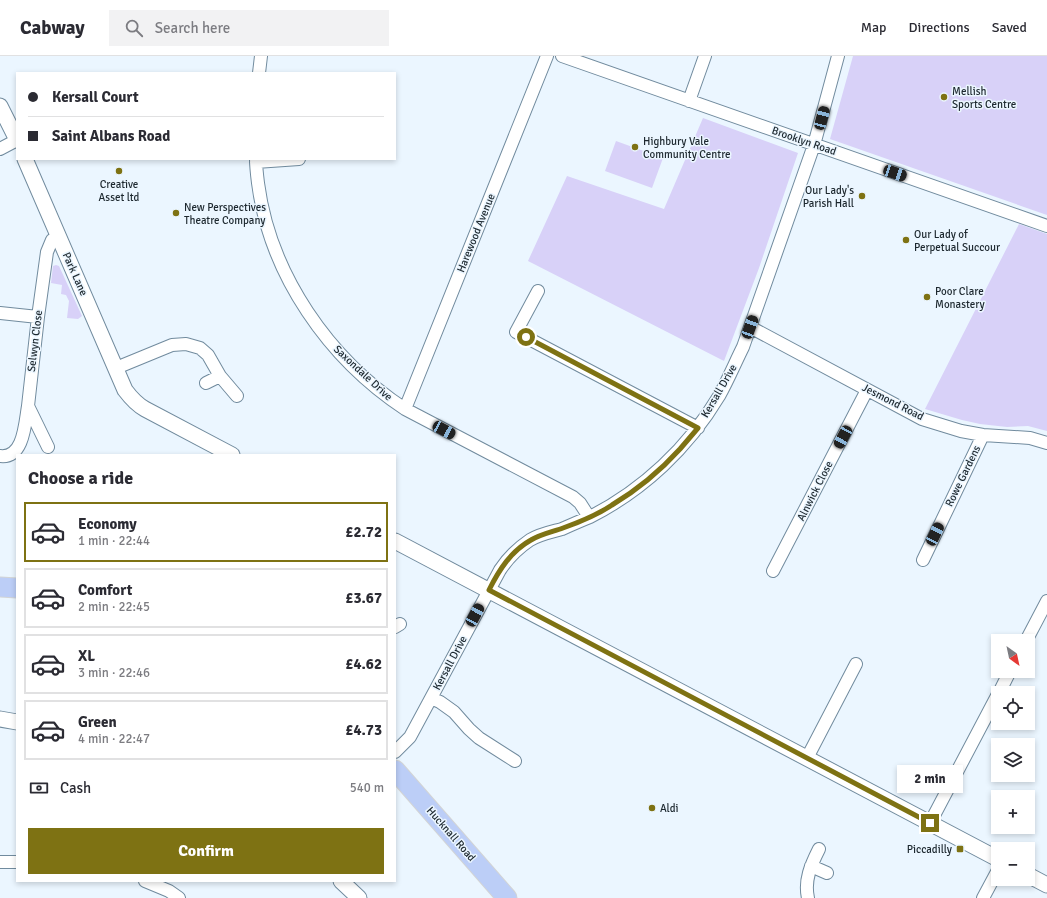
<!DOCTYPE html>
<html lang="en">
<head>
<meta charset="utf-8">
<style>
	body { margin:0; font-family:Signika,sans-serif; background:#f2f2f3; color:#2b2b33; height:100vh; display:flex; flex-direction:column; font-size:15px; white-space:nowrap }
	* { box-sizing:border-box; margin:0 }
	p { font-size:13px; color:#7c7c81 }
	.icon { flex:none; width:22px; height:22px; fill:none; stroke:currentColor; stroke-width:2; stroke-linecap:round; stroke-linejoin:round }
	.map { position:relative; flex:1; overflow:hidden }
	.sheet { position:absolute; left:16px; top:398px; width:380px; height:428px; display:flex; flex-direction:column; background:#fff; border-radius:0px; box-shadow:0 2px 6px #0003 }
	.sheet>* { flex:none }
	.top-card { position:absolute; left:16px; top:16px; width:380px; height:88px; border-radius:0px; box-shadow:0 2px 6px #0003; display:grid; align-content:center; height:88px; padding:0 12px; background:#fff }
	.needle { width:26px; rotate:147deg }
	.tools { position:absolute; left:991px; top:578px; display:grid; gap:8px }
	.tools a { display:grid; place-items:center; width:44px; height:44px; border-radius:0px; background:#fff; box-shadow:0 2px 6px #0003; font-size:20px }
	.end { position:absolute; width:18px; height:18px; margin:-9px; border:5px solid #7e7213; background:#fff; box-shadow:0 0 0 2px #fff }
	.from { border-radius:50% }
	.bubble { position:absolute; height:28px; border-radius:0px; background:#fff; box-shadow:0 2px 6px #0003; font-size:13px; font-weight:700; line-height:28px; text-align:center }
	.car { position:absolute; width:12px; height:24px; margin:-12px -6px; border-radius:5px; box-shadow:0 0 3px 1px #0007; background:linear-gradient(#222 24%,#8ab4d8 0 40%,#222 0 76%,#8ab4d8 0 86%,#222 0) }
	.top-card b { display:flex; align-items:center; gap:14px; height:38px; font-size:15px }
	.top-card b+b { border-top:1px solid #e1e1e2 }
	.top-card i { width:10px; height:10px; background:#2b2b33 }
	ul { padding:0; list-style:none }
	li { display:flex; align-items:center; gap:12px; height:60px; margin:0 8px 6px; padding:0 4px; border:2px solid #e1e1e2; border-radius:0px }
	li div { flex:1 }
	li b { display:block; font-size:15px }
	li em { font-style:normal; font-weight:700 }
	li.current { border-color:#7e7213 }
	li>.icon { width:36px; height:36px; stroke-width:1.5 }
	h2 { padding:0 12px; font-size:18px; line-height:48px }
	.pay { display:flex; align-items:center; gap:10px; height:44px; padding:0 12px; font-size:15px }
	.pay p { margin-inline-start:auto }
	.action { display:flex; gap:8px; margin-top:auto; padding:8px 12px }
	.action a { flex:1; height:46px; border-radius:0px; background:#7e7213; color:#fff; font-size:16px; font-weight:700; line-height:46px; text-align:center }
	header { display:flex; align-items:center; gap:24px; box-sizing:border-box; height:56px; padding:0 20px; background:#fff; border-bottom:1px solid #e1e1e2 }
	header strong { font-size:19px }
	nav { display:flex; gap:22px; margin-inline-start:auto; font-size:14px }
	.search { width:280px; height:36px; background:#f2f2f3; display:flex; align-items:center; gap:10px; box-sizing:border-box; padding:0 14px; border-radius:0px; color:#7c7c81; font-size:15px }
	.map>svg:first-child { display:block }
	.green { fill:#d8d1f8 }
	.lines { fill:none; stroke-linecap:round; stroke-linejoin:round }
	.minor-casing { stroke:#718b9e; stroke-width:14 }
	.tertiary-casing { stroke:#718b9e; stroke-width:17 }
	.primary-casing { stroke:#d2d4d5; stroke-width:21 }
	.minor { stroke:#fff; stroke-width:12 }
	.tertiary { stroke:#fff; stroke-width:15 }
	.primary { stroke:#bccef7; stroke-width:19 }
	.route { stroke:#7e7213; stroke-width:5 }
	.poi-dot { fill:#7e7213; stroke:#ebf6ff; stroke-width:1.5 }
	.labels { text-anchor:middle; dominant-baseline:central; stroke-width:3; stroke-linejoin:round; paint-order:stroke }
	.poi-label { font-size:11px; fill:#1d282f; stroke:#ebf6ff; text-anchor:start }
	.street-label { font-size:11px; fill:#1d282f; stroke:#ebf6ff }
</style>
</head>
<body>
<header>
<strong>Cabway</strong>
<div class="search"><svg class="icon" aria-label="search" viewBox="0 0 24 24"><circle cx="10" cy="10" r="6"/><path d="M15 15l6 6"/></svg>Search here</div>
<nav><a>Map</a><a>Directions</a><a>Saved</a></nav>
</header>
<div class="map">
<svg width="1047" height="842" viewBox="0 0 1047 842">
	<rect width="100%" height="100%" fill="#ebf6ff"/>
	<path class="green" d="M853,0H1047V159L830,83Z
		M703,62L798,97L759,212L724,305L528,205L567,120L664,153Z
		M616,85L663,102L652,132L605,115Z
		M1019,168L1047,178V375L1028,370L1007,371L980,368L962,364L925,353Z
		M56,209L59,210L82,260L78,263L67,262L69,245L66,239L61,238L62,229L51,227L53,210Z"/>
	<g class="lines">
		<defs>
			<path id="minor" d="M562,0L1047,170
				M259,17L261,0
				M689,45L705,0
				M0,93L17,84
				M256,103C256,111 257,119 258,127C270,219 329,303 405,353L573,441L580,447L589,461
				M256,106L299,103
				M538,235L516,276L698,372
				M0,257L38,261
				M750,271L922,363L961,375L983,379L1030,382L1047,387
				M116,312L172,289L186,288L200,292L208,299L220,320L237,340
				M206,327L220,320
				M405,353L547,0
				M48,391L28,350L38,261L47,196L52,184L59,181
				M0,400C24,403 25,367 28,350
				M923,504L983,379
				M773,515L867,334
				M395,571L400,568
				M1026,585L1047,545
				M999,637L1010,615
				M431,642L440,646L454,656L469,673L479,682L515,705
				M395,696L410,681L500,514C508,502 518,492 530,484C540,478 551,476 562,473C571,469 580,465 590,461C643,434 688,392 719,340C728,324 735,307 743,291L814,89L838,0
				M807,702L856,608
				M930,767L998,638
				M0,806H17
				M811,810L827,817
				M145,825L169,835L179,842
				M808,842C804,824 811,809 819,793
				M983,842L998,814"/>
			<path id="tertiary" d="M0,50L17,84
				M25,103L125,334C131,342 136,348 145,353L232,399
				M395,485L998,803
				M0,663L17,666
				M1028,819L1047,829
				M341,825L359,842"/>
			<path id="primary" d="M0,531L17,532
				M395,714L507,842"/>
		</defs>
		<use href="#minor" class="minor-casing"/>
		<use href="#tertiary" class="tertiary-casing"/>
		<use href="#primary" class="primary-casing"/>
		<use href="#minor" class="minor"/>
		<use href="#tertiary" class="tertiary"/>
		<use href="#primary" class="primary"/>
	</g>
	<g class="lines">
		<path class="route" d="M526,281L698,372C692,379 686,386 680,393C661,414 637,434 612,449C597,459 580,466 563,472C552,476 541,478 531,484C511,495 499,514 489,534L930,767"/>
	</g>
	<g class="poi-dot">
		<circle cx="944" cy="41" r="4"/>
		<circle cx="635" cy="91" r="4"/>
		<circle cx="119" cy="115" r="4"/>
		<circle cx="862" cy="140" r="4"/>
		<circle cx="176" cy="157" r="4"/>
		<circle cx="906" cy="184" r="4"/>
		<circle cx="927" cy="241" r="4"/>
		<circle cx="652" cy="752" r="4"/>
		<rect x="956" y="789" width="8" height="8" rx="2"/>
	</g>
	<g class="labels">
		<g class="poi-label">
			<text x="952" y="35">Mellish<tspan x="952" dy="13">Sports Centre</tspan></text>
			<text x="643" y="85">Highbury Vale<tspan x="643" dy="13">Community Centre</tspan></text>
			<text x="119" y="128" text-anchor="middle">Creative<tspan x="119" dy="13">Asset ltd</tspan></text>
			<text x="854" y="134" text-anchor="end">Our Lady's<tspan x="854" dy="13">Parish Hall</tspan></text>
			<text x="184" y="151">New Perspectives<tspan x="184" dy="13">Theatre Company</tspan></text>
			<text x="914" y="178">Our Lady of<tspan x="914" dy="13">Perpetual Succour</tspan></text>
			<text x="935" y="235">Poor Clare<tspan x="935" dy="13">Monastery</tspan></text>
			<text x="660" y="752">Aldi</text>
			<text x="952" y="793" text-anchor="end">Piccadilly</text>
		</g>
		<g class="street-label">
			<text transform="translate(804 85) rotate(19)">Brooklyn Road</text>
			<text transform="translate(476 177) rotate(-68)">Harewood Avenue</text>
			<text transform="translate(75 218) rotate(66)">Park Lane</text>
			<text transform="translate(35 285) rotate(-83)">Selwyn Close</text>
			<text transform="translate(363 317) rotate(43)">Saxondale Drive</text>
			<text transform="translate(719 335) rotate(-60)">Kersall Drive</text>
			<text transform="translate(893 346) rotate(27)">Jesmond Road</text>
			<text transform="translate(963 420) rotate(-64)">Rowe Gardens</text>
			<text transform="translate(815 435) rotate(-63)">Alnwick Close</text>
			<text transform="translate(450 607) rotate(-62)">Kersall Drive</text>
			<text transform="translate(451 778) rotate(49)">Hucknall Road</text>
		</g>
	</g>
</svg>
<div class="tools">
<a><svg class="needle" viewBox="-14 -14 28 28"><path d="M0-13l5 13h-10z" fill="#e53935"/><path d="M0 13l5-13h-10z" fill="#7c7c81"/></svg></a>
<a><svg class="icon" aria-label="locate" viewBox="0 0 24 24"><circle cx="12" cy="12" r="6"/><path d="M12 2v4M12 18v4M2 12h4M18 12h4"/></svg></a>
<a><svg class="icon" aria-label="layers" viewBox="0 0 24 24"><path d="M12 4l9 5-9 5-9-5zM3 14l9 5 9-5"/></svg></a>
<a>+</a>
<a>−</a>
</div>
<i class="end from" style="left:526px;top:281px"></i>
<i class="end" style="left:930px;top:767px"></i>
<div class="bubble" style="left:897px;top:709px;width:66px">2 min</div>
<i class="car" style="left:822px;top:62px;rotate:15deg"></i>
<i class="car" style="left:895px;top:117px;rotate:109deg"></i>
<i class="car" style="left:750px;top:271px;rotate:20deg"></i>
<i class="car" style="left:444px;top:374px;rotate:118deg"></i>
<i class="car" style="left:843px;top:381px;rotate:208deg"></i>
<i class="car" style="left:935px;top:478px;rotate:26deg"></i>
<i class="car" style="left:475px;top:559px;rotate:28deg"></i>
<div class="top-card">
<b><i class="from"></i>Kersall Court</b>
<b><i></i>Saint Albans Road</b>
</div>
<section class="sheet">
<h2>Choose a ride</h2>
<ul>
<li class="current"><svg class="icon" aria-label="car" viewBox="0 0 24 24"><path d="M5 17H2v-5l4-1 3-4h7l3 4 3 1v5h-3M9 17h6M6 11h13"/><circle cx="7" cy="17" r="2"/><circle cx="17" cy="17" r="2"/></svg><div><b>Economy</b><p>1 min · 22:44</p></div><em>£2.72</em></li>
<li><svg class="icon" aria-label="car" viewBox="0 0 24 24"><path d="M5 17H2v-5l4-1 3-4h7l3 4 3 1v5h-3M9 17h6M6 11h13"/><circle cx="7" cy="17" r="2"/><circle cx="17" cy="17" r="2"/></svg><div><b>Comfort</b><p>2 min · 22:45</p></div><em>£3.67</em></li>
<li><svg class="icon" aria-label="car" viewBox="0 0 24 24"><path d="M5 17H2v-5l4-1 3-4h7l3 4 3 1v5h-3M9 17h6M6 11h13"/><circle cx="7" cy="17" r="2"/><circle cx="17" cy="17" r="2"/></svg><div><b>XL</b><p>3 min · 22:46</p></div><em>£4.62</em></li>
<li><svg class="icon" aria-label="car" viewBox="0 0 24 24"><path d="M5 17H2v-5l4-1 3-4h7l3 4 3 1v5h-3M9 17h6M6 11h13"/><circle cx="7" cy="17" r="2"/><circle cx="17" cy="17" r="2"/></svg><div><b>Green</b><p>4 min · 22:47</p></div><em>£4.73</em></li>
</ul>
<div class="pay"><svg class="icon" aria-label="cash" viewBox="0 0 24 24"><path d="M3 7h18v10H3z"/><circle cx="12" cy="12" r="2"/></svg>Cash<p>540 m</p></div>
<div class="action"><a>Confirm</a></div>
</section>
</div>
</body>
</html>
